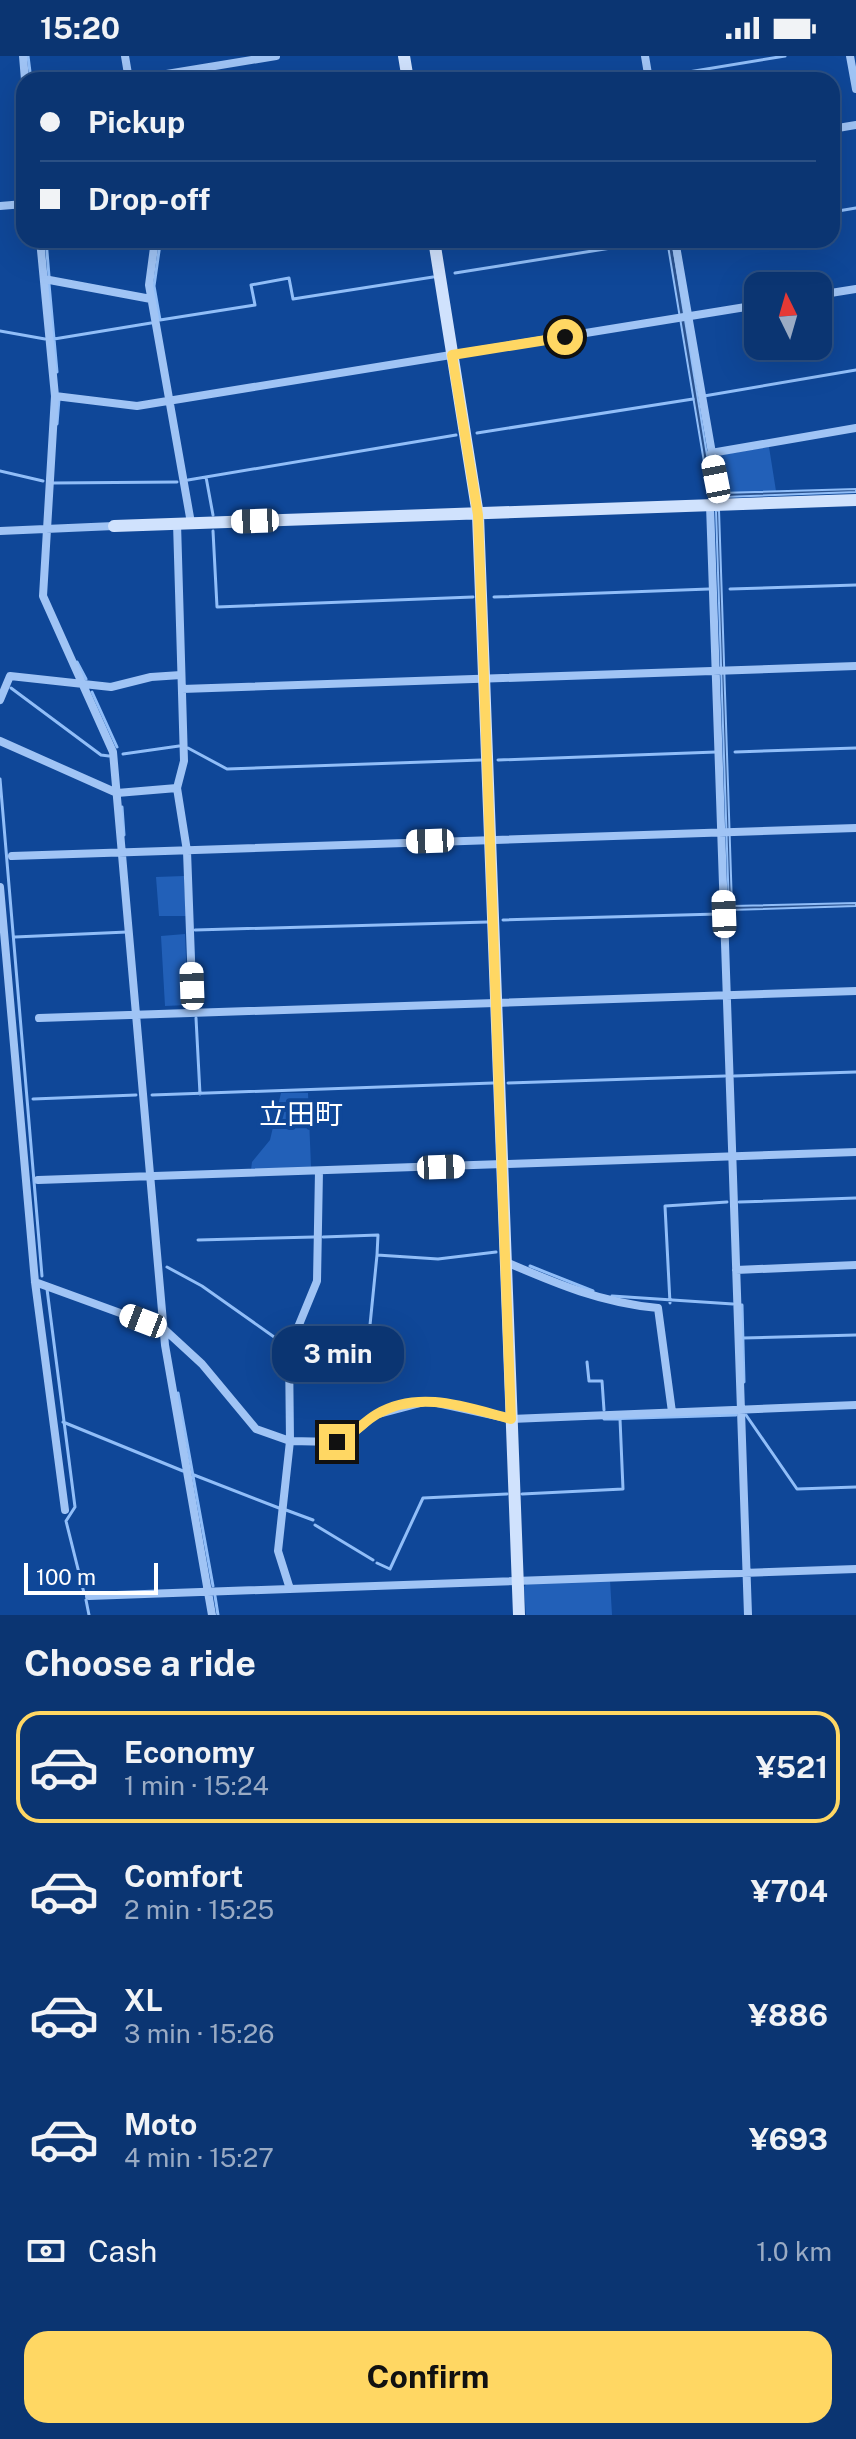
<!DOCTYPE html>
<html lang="en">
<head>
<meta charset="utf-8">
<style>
	body { margin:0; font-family:"Public Sans","Noto Sans JP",sans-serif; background:#143d77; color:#f1f3f6; height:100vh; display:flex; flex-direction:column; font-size:30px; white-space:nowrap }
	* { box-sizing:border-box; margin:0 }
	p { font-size:26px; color:#9aabc4 }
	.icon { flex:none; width:44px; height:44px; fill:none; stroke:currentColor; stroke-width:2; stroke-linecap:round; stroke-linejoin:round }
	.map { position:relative; height:1559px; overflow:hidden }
	.side { display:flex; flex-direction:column; background:#0b3572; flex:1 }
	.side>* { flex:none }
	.hud { position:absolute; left:16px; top:16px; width:824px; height:176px; border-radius:24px; box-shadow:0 8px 32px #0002,0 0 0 2px #2b5084; display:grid; align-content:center; height:176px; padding:0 24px; background:#0b3572 }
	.needle { width:52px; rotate:355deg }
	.fabs { position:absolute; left:744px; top:216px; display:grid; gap:16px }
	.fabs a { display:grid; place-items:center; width:88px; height:88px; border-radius:16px; background:#0b3572; box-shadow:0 8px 32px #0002,0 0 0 2px #2b5084; font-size:40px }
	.scale { position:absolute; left:24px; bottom:20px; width:134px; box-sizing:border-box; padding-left:8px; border:4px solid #fff; border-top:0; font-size:22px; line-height:28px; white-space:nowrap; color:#fff; -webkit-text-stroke:6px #0f4798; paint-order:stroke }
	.end { position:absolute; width:36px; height:36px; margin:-18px; border:10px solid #ffd763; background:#111; box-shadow:0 0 0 4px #111 }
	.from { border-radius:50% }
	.bubble { position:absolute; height:56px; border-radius:24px; background:#0b3572; box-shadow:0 8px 32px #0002,0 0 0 2px #2b5084; font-size:26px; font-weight:700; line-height:56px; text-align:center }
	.car { position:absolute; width:24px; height:48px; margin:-24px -12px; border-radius:10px; box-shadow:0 0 6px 2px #0007; background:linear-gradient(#fff 24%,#345 0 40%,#fff 0 76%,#345 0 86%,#fff 0) }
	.hud b { display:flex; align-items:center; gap:28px; height:76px; font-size:30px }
	.hud b+b { border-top:2px solid #2b5084 }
	.hud i { width:20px; height:20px; background:#f1f3f6 }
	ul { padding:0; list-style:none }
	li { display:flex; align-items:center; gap:24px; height:112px; margin:0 16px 12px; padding:0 8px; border:4px solid transparent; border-radius:24px }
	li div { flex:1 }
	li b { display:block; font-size:30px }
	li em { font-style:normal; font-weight:700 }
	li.on { border-color:#ffd763 }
	li>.icon { width:72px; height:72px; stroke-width:1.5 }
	h2 { padding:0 24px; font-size:36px; line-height:96px }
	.pay { display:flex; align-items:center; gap:20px; height:88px; padding:0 24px; font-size:30px }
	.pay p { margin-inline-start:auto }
	.button { display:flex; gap:16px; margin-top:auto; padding:16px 24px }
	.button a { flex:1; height:92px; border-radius:24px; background:#ffd763; color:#111; font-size:32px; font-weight:700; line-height:92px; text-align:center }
	.status { display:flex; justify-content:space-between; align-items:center; height:56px; padding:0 40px; background:#0b3572; direction:ltr }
	.status svg { height:22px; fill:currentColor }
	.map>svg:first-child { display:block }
	.green { fill:#2260b8 }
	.water { fill:#2a528f; stroke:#91bef8; stroke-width:2 }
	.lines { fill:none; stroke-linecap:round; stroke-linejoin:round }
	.stream { stroke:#91bef8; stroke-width:3 }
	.street { stroke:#a0c4f5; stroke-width:8 }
	.secondary { stroke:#d0e2fd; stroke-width:12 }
	.route { stroke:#ffd763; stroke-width:10 }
	.labels { text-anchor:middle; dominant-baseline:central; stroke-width:8; stroke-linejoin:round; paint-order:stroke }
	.quarter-label { font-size:28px; fill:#fff; stroke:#0f4798 }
</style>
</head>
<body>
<div class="status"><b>15:20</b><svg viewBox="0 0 49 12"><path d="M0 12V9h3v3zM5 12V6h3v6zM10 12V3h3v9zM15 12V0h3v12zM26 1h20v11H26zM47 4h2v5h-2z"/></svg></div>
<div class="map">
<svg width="856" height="1559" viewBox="0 0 856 1559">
	<rect width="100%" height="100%" fill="#0f4798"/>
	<path class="green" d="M769,391L776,435L721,437L714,400Z
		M184,820L186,860H159L156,821Z
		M185,878L188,949L165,950L161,880Z
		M281,1037H308L311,1111L251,1114L252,1106L270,1084Z
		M610,1524L612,1559H526L524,1531L527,1527Z"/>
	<path class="water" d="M667,184H672L714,442H710Z
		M856,433V436L724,441L721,437Z
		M719,454L732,850L856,847V850L729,854L716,455Z"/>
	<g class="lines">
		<path class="stream" d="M28,0L31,24
			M652,22L785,0
			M832,156L856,152
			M46,184L49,220
			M160,188L154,230L160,264L255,249L251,229L289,222L293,243L433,221
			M455,217L661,184
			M49,228L57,316
			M0,275L45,283
			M54,283L151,267
			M704,340L856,314
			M57,368L59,343
			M477,377L693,343
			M0,415L43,425
			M206,421L213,459
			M188,424L456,379
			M53,427L177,426
			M213,475L217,551L473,541
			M730,533L856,529
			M494,541L709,533
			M77,606L86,623
			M11,632L101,699L109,700
			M92,636L117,691
			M188,692L227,713L481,704
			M735,696L856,692
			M123,698L179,690
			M498,704L716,696
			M0,723L42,1220
			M122,751L124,779
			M503,864L718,858
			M195,874L488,866
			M15,881L127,876
			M196,962L200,1038
			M734,1020L856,1016
			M508,1027L725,1020
			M152,1039L493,1027
			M33,1043L136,1039
			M739,1146L856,1142
			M323,1181L378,1179L377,1199
			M198,1184L314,1181
			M530,1210L593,1235
			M167,1211L202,1230L284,1288
			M47,1233L75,1451L66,1465L84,1537
			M612,1240L733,1248
			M670,1247L665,1150L727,1146
			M738,1249H742L744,1326
			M743,1282L856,1279
			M296,1293L358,1285L369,1279L377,1199L438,1203L496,1196
			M587,1306L589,1325H602L604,1354
			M178,1337L213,1530
			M746,1359L797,1433L856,1431
			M604,1363L736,1359
			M63,1366L183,1415
			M194,1419L279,1452
			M522,1438L623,1433L620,1363
			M286,1454L313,1464
			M315,1469L373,1504
			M377,1507L390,1513L423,1442L507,1438
			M215,1540L218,1559
			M86,1544L89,1559"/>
		<path class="street" d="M23,0L25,24
			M125,0L129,24
			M645,0L649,24
			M850,0L856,33
			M130,24L276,0
			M832,73L856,69
			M0,150L24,148
			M40,184L55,340L43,540L113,696L165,1289L212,1559
			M155,184L149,229L191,467
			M675,184L721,449
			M44,223L151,243
			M818,239L856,233
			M55,340L137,350L758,249
			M711,397L856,372
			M710,449L748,1559
			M177,467L184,705L177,732L187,795L193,957
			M0,475L114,470
			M182,633L856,610
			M0,644L10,620L111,631L151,621L181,619
			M0,685L117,737L177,732
			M12,800L856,772
			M0,831L35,1226L65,1454
			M39,962L856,935
			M38,1124L856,1096
			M506,1206C557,1228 602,1247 658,1252L672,1356
			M736,1214L856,1209
			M35,1226L164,1273L202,1308L256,1373L290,1385L337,1386L349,1381L375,1359L428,1345L511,1363L856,1349
			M290,1533L278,1495L290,1385L289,1293L317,1225L319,1115
			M89,1540L856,1513"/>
		<path class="secondary" d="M404,0L408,24
			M434,184L478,459L519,1559
			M114,470L856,444"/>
	</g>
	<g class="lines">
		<path class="route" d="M337,1386C354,1379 363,1366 377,1358C420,1333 468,1352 511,1363L478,459L452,299L565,281"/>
	</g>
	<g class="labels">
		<g class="quarter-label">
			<text x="301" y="1057">立田町</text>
		</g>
	</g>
</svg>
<div class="fabs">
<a><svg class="needle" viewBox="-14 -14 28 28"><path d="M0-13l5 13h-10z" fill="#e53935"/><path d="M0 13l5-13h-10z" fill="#9aabc4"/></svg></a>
</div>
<div class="scale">100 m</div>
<i class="end from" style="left:565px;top:281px"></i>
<i class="end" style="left:337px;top:1386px"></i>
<div class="bubble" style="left:272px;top:1270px;width:132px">3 min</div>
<i class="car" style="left:716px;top:423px;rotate:349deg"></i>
<i class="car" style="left:255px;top:465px;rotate:268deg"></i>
<i class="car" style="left:430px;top:785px;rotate:268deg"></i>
<i class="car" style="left:724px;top:858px;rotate:358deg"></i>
<i class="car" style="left:192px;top:930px;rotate:358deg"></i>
<i class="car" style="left:441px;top:1111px;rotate:88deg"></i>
<i class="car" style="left:143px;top:1265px;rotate:291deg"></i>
<div class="hud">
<b><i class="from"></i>Pickup</b>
<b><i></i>Drop-off</b>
</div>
</div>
<section class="side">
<h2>Choose a ride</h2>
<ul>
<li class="on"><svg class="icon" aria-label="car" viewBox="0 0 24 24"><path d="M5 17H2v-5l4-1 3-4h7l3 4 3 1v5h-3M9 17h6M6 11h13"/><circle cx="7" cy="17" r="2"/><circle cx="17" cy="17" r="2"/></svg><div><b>Economy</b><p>1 min · 15:24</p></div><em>¥521</em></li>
<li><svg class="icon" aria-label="car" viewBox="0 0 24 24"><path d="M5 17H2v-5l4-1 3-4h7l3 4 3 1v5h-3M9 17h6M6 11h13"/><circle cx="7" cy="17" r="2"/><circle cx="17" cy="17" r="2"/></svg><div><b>Comfort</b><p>2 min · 15:25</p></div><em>¥704</em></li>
<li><svg class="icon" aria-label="car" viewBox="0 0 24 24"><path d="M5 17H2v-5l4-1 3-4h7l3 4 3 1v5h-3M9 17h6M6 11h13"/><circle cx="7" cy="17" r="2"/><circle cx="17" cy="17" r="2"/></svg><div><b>XL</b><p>3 min · 15:26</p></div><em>¥886</em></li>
<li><svg class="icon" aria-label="car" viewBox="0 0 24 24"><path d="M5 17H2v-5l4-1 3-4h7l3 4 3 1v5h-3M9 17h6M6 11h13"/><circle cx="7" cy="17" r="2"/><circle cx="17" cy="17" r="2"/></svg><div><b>Moto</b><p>4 min · 15:27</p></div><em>¥693</em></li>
</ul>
<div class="pay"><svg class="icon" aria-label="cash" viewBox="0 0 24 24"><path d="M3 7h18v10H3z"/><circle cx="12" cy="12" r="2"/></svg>Cash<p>1.0 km</p></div>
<div class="button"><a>Confirm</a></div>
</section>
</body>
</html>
